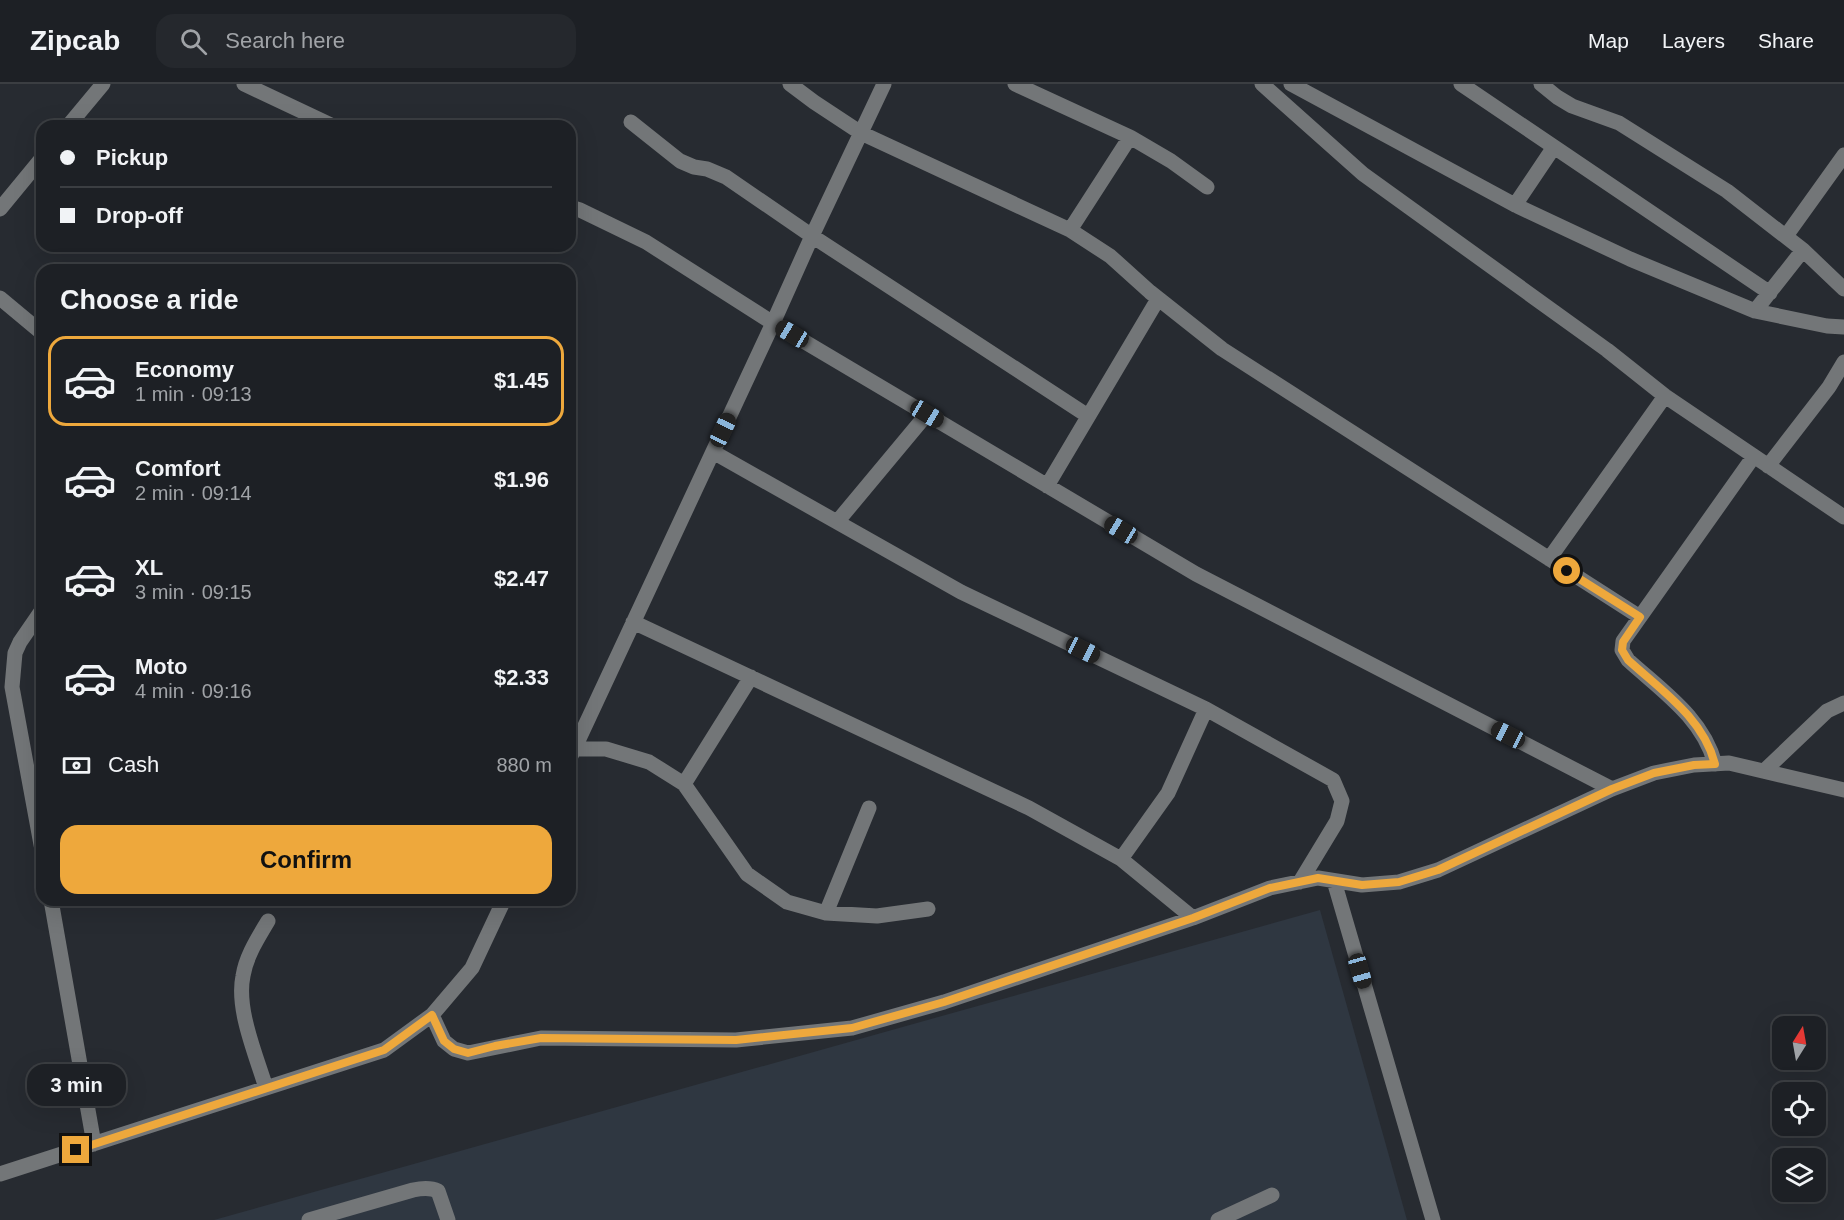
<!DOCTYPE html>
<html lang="en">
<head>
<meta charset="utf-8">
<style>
	body { margin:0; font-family:Helvetica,sans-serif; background:#25282d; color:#f1f3f6; height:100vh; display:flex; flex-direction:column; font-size:22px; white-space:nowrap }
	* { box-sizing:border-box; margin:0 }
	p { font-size:20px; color:#a0a3a7 }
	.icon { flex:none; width:33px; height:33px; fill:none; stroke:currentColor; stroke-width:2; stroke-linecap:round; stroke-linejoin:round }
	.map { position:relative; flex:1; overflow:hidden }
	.details { position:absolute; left:36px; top:180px; width:540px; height:642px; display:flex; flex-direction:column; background:#1d2025; border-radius:18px; box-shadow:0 6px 24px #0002,0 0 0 2px #3b3e42 }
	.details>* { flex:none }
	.guide { position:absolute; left:36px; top:36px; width:540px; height:132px; border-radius:18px; box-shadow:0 6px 24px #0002,0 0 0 2px #3b3e42; display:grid; align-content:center; height:132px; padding:0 24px; background:#1d2025 }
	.needle { width:39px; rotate:11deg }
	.buttons { position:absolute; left:1772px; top:932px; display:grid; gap:12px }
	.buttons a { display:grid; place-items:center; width:54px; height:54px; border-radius:12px; background:#1d2025; box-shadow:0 6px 24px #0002,0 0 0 2px #3b3e42; font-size:30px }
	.end { position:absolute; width:27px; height:27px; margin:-14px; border:8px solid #eea83c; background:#111; box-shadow:0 0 0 3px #111 }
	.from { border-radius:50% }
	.bubble { position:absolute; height:42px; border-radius:18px; background:#1d2025; box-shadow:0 6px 24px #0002,0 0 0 2px #3b3e42; font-size:20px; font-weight:600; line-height:42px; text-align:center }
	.car { position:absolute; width:18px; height:36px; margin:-18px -9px; border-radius:8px; box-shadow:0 0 4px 2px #0007; background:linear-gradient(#222 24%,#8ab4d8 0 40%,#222 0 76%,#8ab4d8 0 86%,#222 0) }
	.guide b { display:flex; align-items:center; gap:21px; height:57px; font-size:22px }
	.guide b+b { border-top:2px solid #3b3e42 }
	.guide i { width:15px; height:15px; background:#f1f3f6 }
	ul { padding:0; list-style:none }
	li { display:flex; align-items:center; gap:18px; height:90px; margin:0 12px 9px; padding:0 12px; border:3px solid transparent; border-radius:18px }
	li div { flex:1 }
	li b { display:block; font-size:22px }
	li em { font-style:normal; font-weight:600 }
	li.selected { border-color:#eea83c }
	li>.icon { width:54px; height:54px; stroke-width:1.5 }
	h2 { padding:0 24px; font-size:27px; line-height:72px }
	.pay { display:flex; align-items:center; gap:15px; height:66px; padding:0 24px; font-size:22px }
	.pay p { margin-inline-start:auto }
	.button { display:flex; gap:12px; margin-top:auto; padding:12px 24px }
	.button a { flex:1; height:69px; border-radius:18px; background:#eea83c; color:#111; font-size:24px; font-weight:600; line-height:69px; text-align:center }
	header { display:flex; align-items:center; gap:36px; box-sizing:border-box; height:84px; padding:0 30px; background:#1d2025; border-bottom:2px solid #3b3e42 }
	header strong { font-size:28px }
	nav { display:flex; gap:33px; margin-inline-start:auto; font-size:21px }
	.search { width:420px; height:54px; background:#25282d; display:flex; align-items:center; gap:15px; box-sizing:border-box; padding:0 21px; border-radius:18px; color:#a0a3a7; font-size:22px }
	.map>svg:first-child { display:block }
	.built { fill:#2f3741 }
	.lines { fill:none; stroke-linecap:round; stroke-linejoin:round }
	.minor { stroke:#737678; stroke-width:15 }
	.route { stroke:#eea83c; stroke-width:8 }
</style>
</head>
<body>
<header>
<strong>Zipcab</strong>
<div class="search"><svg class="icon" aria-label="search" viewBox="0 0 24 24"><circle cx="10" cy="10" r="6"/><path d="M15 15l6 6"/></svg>Search here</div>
<nav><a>Map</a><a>Layers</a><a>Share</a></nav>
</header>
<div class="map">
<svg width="1844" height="1136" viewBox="0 0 1844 1136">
	<rect width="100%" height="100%" fill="#272b31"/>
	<path class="built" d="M1320,826L1407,1136H214Z"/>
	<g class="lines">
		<path class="minor" d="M244,0L333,42
			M790,0L814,18L861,49L1070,146L1110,172L1150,208L1222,265L1640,533
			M1015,0L1130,53L1171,77L1207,103
			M1262,0L1363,90L1607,266L1665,312L1844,433
			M1291,0L1515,121L1630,175L1755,227L1827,242L1844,243
			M1461,0L1770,209
			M1541,0L1557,13L1572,22L1619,39L1727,107L1803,166L1844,205
			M631,38L680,77L694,83L707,85L726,93L812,152L1088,332
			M68,42L103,0
			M1515,121L1554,63
			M570,123L580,126L646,158L773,239L1196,490L1612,705
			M0,125L42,74
			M1070,146L1130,53
			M1786,152L1844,71
			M0,214L42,249
			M1755,227L1803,166
			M713,368L961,508L1206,625L1333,696L1342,717L1337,737L1300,798
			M1768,382L1829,303L1844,278
			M1047,402L1158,215
			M837,438L927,330
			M1549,475L1665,312
			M42,526L20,558L15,569L12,603L42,766
			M633,538L1029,724L1121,775L1193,834
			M570,661L574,665H606L649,678L684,700L747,790L787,818L826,829L877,832L928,825
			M570,674L773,239L812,152L884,0
			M1715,680C1703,634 1662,607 1628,576L1622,566L1623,557L1754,372
			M1764,687L1827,627L1844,619
			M684,700L751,593
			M1121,775L1168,709L1206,625
			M1334,797L1433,1136
			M51,816L94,1060
			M826,829L869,724
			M432,931L444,957L454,965L468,969L541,954L736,956L852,944L944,918L1193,834L1270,804L1318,794L1362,801L1399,798L1438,786L1612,705L1654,689L1694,681L1729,679L1844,706
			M266,1004C256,971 236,925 243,892C246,872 258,854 268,837
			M0,1090L384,966L432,931L472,884L504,816
			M309,1136L413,1106C422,1104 430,1103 438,1107L448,1136
			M1218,1136L1272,1111"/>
	</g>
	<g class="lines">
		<path class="route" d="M76,1066L384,966L432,931L444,957L454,965L468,969L495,962L541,954L736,956L852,944L944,918L1193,834L1270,804L1318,794L1362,801L1399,798L1438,786L1612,705L1654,689L1694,681L1715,680C1703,634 1662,607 1628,576L1622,566L1623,558L1640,533L1567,487"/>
	</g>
</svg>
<div class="buttons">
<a><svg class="needle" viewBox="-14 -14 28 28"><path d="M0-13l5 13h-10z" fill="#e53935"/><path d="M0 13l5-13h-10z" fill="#a0a3a7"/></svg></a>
<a><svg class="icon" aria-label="locate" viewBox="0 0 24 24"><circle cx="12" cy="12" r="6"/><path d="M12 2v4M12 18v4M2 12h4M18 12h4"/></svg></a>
<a><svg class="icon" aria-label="layers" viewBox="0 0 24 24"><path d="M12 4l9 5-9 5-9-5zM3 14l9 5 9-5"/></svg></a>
</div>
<i class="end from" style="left:1567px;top:487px"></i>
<i class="end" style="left:76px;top:1066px"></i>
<div class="bubble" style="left:27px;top:980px;width:99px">3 min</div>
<i class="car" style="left:792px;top:250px;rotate:301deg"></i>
<i class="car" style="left:927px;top:330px;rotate:121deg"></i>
<i class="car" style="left:723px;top:346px;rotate:25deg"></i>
<i class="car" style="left:1121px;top:446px;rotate:301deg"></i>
<i class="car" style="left:1083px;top:566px;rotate:116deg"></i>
<i class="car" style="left:1508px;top:651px;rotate:297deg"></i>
<i class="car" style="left:1360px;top:887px;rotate:164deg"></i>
<div class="guide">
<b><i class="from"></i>Pickup</b>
<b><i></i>Drop-off</b>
</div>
<section class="details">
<h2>Choose a ride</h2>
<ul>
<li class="selected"><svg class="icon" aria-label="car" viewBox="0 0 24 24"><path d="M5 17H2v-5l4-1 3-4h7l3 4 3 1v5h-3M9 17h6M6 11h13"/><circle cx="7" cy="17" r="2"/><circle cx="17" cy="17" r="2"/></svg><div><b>Economy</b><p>1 min · 09:13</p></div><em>$1.45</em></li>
<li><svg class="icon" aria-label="car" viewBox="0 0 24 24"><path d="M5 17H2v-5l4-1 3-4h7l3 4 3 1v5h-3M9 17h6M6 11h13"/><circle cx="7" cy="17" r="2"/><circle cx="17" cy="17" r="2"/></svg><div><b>Comfort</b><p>2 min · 09:14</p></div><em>$1.96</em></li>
<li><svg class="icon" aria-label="car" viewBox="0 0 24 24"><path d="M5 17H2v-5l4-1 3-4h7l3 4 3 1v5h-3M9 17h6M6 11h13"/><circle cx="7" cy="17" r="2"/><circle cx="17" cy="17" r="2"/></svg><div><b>XL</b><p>3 min · 09:15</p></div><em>$2.47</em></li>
<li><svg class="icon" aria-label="car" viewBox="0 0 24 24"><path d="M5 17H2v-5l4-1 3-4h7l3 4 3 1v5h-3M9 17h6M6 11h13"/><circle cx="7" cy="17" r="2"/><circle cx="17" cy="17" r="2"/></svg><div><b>Moto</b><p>4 min · 09:16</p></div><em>$2.33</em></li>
</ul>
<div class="pay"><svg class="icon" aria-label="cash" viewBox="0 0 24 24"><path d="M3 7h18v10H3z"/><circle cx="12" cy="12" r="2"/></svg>Cash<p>880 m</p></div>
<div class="button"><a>Confirm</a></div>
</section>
</div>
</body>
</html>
